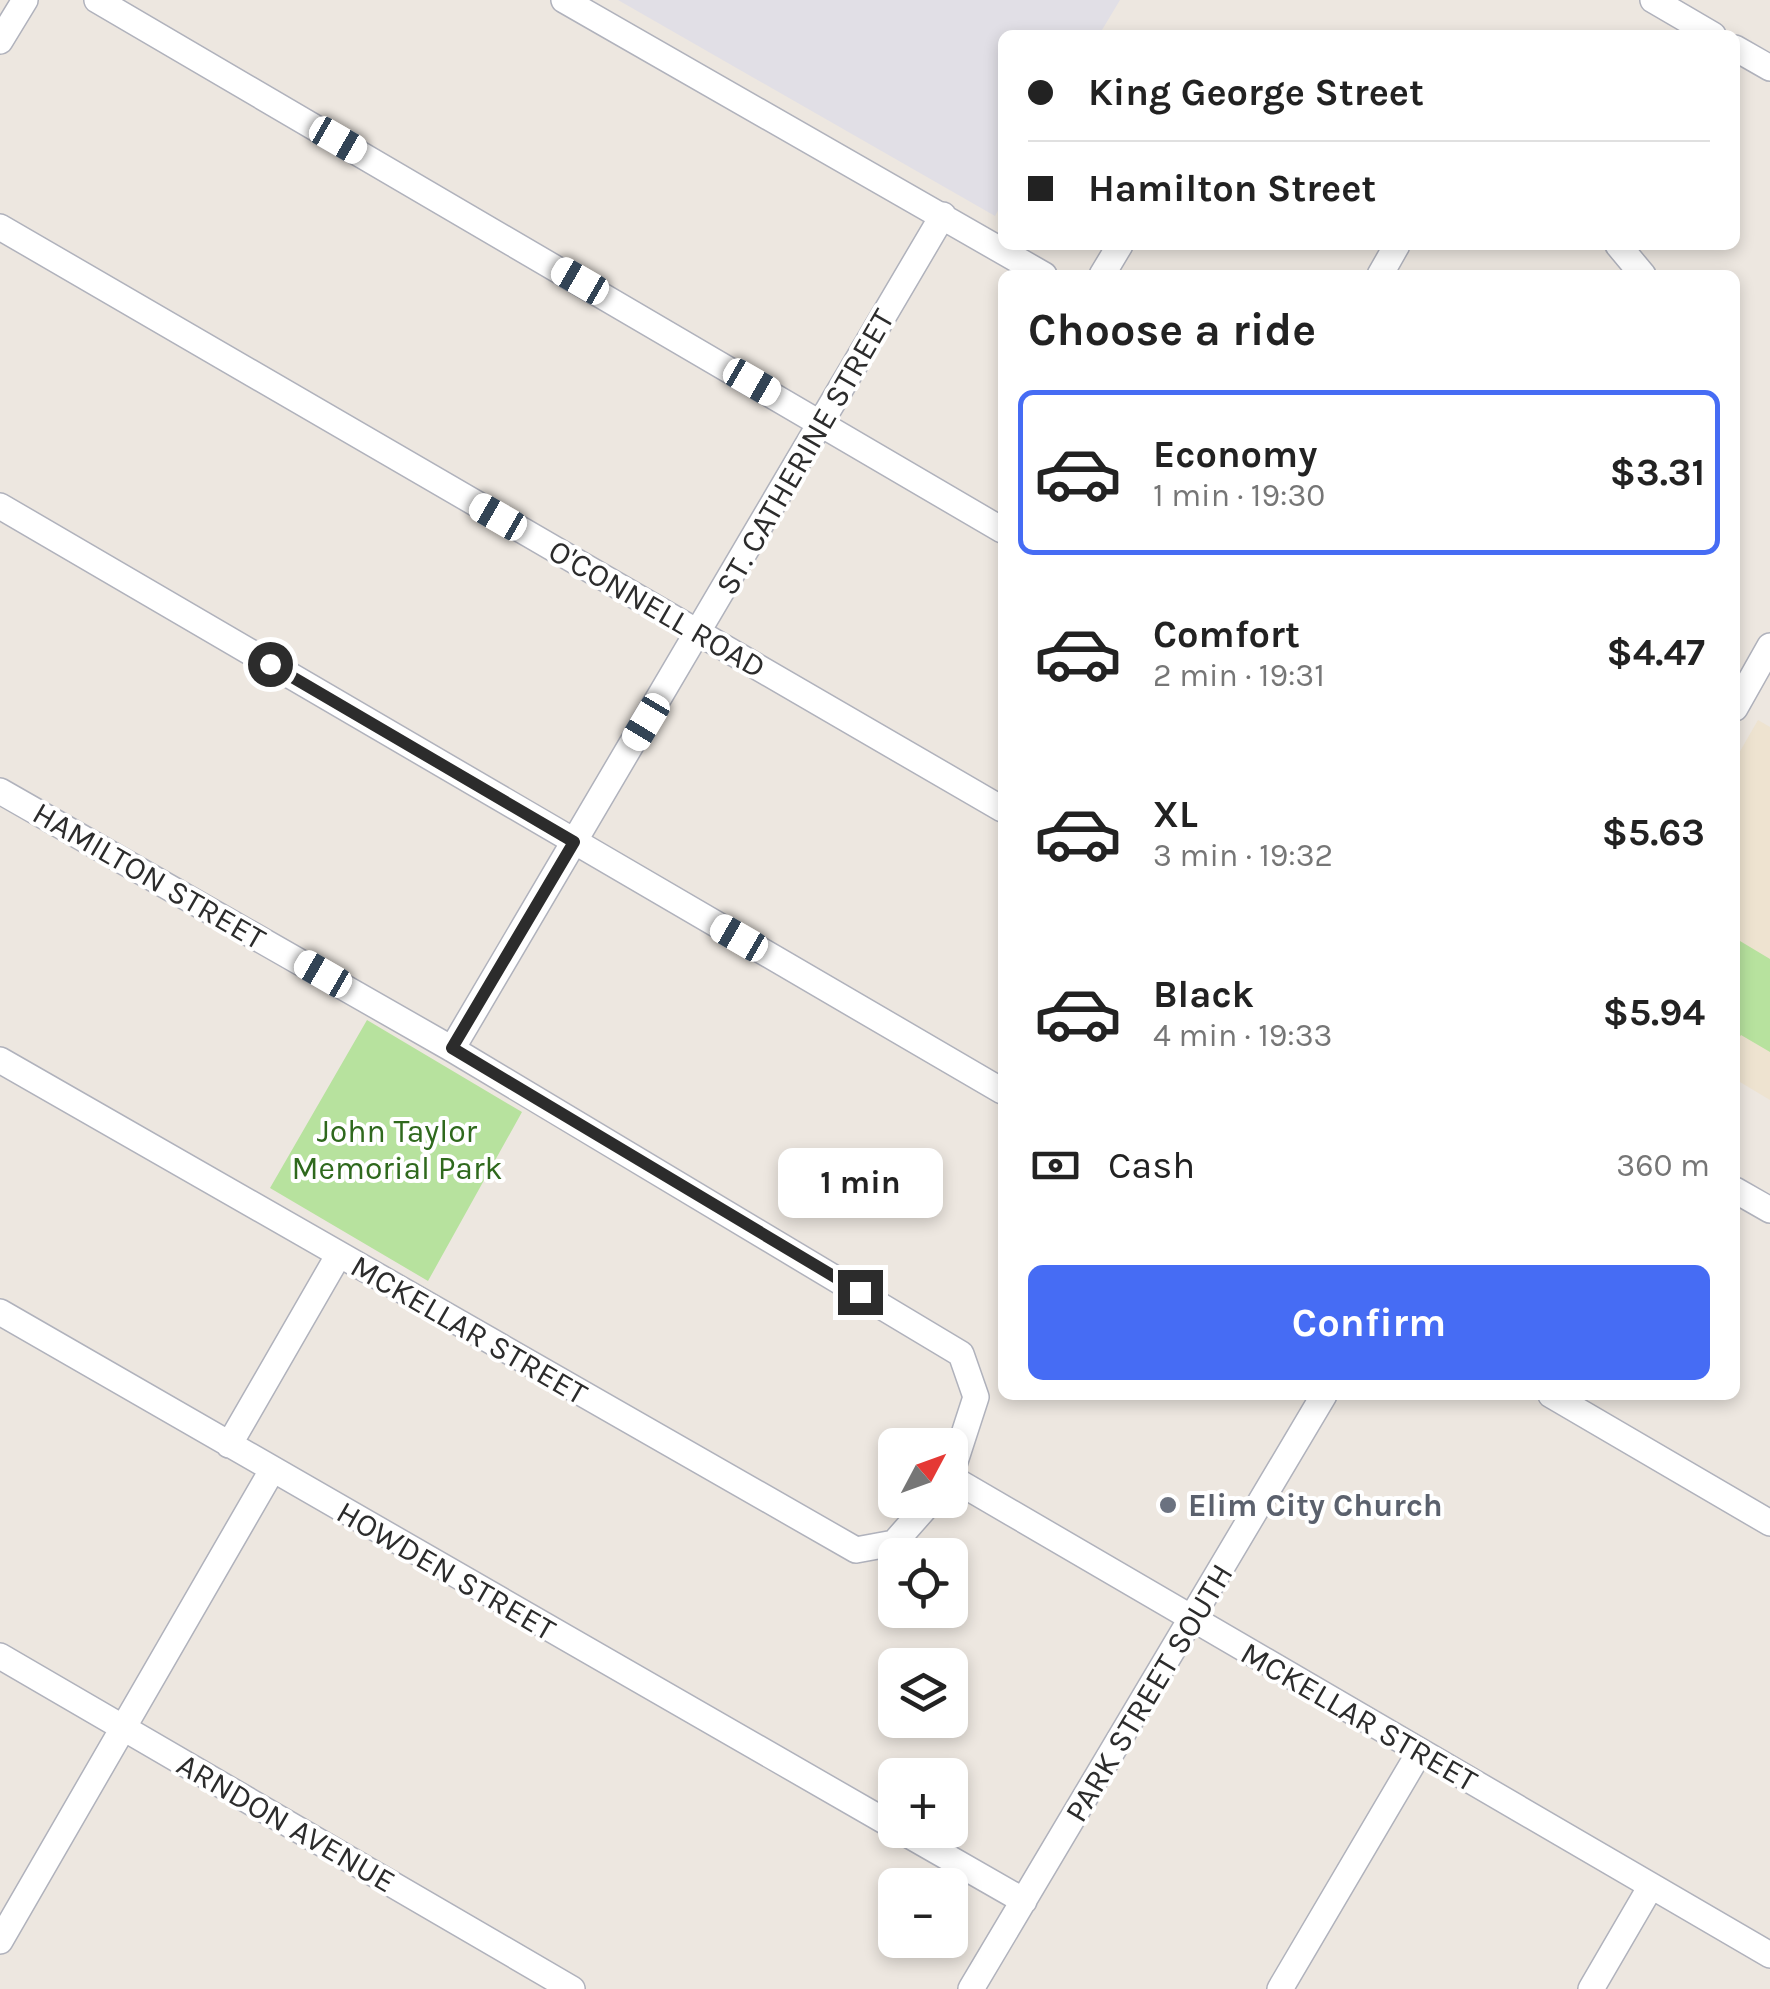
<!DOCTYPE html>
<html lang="en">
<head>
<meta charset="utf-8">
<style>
	body { margin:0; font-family:Karla,sans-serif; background:#f6f6f6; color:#222; height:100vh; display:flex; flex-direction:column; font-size:38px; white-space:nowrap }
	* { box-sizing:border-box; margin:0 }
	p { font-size:32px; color:#767676 }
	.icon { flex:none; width:55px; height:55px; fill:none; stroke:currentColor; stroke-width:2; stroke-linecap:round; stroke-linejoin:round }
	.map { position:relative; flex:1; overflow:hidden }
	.details { position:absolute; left:998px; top:270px; width:742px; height:1130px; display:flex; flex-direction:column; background:#fff; border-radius:15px; box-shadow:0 5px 15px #0003 }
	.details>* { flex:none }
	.hud { position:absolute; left:998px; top:30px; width:742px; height:220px; border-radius:15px; box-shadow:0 5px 15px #0003; display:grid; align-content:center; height:220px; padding:0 30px; background:#fff }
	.needle { width:65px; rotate:49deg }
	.controls { position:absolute; left:878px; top:1428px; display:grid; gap:20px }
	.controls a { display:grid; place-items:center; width:90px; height:90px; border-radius:15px; background:#fff; box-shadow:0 5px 15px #0003; font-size:50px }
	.end { position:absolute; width:45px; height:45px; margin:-22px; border:12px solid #2c2c2c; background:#fff; box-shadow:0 0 0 5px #fff }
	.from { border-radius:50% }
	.bubble { position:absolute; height:70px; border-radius:15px; background:#fff; box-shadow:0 5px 15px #0003; font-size:32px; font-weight:700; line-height:70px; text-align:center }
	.car { position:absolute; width:30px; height:60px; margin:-30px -15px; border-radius:12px; box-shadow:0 0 8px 2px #0007; background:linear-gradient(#fff 24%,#345 0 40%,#fff 0 76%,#345 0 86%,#fff 0) }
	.hud b { display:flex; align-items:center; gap:35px; height:95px; font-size:38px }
	.hud b+b { border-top:2px solid #e0e0e0 }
	.hud i { width:25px; height:25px; background:#222 }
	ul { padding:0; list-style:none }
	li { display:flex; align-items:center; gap:30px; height:165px; margin:0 20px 15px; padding:0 10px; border:5px solid transparent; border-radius:15px }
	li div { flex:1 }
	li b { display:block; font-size:38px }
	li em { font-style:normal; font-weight:700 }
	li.active { border-color:#466cf4 }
	li>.icon { width:90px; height:90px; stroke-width:1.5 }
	h2 { padding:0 30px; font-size:45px; line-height:120px }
	.pay { display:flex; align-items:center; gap:25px; height:110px; padding:0 30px; font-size:38px }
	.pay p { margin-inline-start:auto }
	.primary-button { display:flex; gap:20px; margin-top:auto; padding:20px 30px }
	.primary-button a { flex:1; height:115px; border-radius:15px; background:#466cf4; color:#fff; font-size:40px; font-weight:700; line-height:115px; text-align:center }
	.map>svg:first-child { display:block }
	.industrial { fill:#e1dfe6 }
	.education { fill:#eee3d0 }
	.green { fill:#b7e29e }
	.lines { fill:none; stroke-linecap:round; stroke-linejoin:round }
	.minor-casing { stroke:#b0b2bc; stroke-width:28 }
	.minor { stroke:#fff; stroke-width:25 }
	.route { stroke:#2c2c2c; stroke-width:12 }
	.worship-dot { fill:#6b7280; stroke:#fff; stroke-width:4 }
	.labels { text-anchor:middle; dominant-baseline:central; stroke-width:8; stroke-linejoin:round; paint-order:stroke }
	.street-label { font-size:32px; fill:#2c2c2c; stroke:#fff }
	.park-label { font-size:32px; fill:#2f691d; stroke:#fff }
	.worship-label { font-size:32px; font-weight:bold; fill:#5b616d; stroke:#fff; text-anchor:start }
</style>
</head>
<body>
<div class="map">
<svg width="1770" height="1989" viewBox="0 0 1770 1989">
	<rect width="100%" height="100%" fill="#ede7e0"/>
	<path class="industrial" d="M618,0H1120L1099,35H1002V203L995,216Z"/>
	<path class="education" d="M1758,720L1770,727V1100L1735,1079V760Z"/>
	<path class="green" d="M1735,938L1770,959V1052L1741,1035L1735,1044Z
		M367,1020L522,1112L428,1281L270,1188Z"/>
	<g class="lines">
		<defs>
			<path id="minor" d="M97,0L1002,530
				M564,0L1044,275
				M1653,0L1713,35
				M0,41L25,0
				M1735,48L1770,68
				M0,227L1002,809
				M1618,245L1643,275
				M1102,275L1120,245
				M1380,275L1397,245
				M0,506L1002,1091
				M1735,708L1770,646
				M0,791L452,1049L961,1354L976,1397L950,1477
				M452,1049L943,215
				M0,1060L856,1550L894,1543L932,1500
				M1735,1190L1770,1210
				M0,1312L895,1827
				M1551,1395L1770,1523
				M229,1445L338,1256
				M950,1477L1770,1955
				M0,1656L572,1989
				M900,1830L1024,1901
				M0,1941L271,1472
				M971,1989L1324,1395
				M1280,1989L1419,1753
				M1591,1989L1651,1886"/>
		</defs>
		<use href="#minor" class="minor-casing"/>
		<use href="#minor" class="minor"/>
	</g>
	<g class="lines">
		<path class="route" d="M270,664L574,842L452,1048L860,1292"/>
	</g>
	<circle class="worship-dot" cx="1168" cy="1505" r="10"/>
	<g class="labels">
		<g class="street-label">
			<text transform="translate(805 452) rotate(-60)">ST. CATHERINE STREET</text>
			<text transform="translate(657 609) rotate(30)">O'CONNELL ROAD</text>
			<text transform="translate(149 876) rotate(30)">HAMILTON STREET</text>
			<text transform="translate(469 1330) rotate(30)">MCKELLAR STREET</text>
			<text transform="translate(446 1571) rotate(30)">HOWDEN STREET</text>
			<text transform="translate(1149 1693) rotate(-59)">PARK STREET SOUTH</text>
			<text transform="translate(1359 1717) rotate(30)">MCKELLAR STREET</text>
			<text transform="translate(286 1823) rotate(30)">ARNDON AVENUE</text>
		</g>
		<g class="park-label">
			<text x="397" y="1131">John Taylor<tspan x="397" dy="37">Memorial Park</tspan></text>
		</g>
		<g class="worship-label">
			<text x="1188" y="1505">Elim City Church</text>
		</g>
	</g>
</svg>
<div class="controls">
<a><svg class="needle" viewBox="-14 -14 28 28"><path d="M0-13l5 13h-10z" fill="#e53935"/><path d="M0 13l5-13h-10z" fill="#767676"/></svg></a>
<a><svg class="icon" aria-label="locate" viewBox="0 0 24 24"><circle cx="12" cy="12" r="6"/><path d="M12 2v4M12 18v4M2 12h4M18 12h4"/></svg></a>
<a><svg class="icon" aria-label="layers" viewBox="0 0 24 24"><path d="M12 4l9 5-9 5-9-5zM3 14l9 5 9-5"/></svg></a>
<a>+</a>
<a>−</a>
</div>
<i class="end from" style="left:270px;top:664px"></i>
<i class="end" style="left:860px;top:1292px"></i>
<div class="bubble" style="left:778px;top:1148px;width:165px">1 min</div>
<i class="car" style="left:338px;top:140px;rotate:120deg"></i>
<i class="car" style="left:580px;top:281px;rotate:300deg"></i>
<i class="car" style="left:752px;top:382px;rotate:120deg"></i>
<i class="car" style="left:498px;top:517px;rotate:300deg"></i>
<i class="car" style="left:646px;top:722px;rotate:211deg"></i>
<i class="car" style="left:739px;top:938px;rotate:300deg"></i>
<i class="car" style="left:323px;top:974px;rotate:300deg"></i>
<div class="hud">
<b><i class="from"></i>King George Street</b>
<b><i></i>Hamilton Street</b>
</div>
<section class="details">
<h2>Choose a ride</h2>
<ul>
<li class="active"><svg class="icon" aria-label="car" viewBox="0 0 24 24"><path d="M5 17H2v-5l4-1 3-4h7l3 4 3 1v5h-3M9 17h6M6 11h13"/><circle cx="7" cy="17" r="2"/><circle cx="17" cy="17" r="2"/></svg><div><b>Economy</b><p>1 min · 19:30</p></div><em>$3.31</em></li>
<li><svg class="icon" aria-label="car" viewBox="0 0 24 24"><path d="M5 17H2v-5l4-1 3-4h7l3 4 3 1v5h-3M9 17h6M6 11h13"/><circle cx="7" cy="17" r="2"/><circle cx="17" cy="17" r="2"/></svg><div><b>Comfort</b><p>2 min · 19:31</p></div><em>$4.47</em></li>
<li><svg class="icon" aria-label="car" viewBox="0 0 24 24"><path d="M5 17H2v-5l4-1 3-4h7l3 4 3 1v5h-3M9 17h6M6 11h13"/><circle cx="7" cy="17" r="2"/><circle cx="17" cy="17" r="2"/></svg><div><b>XL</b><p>3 min · 19:32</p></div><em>$5.63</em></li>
<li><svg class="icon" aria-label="car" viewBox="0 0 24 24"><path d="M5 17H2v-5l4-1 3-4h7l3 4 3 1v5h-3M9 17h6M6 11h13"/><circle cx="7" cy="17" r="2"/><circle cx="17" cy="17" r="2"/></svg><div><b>Black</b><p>4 min · 19:33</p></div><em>$5.94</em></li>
</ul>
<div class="pay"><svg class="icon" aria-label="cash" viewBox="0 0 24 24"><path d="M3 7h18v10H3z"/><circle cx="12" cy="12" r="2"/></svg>Cash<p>360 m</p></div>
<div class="primary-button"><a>Confirm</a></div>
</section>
</div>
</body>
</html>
